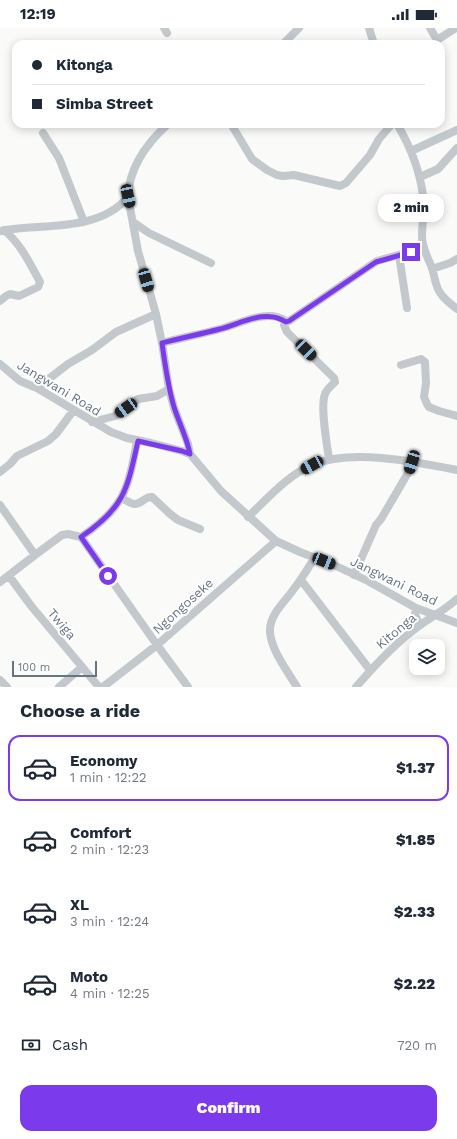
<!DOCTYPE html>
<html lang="en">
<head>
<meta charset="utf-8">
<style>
	body { margin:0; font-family:"Work Sans",sans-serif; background:#f2f2f3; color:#1f2937; height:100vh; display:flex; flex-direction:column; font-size:15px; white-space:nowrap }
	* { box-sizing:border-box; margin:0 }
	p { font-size:13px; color:#747a83 }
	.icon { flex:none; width:22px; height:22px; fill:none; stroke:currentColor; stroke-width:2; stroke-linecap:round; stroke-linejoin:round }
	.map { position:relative; height:659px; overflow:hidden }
	.panel { display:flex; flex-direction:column; background:#fff; flex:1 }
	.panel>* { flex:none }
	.hud { position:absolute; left:12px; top:12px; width:433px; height:88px; border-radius:12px; box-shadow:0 2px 10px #0003; display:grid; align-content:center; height:88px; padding:0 20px; background:#fff }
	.controls { position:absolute; left:409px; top:611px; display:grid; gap:8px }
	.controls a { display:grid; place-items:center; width:36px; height:36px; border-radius:8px; background:#fff; box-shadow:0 2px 10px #0003; font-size:20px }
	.scale { position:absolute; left:12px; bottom:10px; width:85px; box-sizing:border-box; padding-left:4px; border:2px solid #657683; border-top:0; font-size:11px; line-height:14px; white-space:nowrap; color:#657683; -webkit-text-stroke:3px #fff; paint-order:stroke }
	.end { position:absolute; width:18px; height:18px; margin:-9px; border:5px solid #7c3aed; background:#fff; box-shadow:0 0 0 2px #fff }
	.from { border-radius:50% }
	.bubble { position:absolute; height:28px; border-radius:12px; background:#fff; box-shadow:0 2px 10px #0003; font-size:13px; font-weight:800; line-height:28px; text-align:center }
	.car { position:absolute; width:12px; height:24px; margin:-12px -6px; border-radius:5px; box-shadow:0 0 3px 1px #0007; background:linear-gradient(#222 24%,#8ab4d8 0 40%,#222 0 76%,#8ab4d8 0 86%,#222 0) }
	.hud b { display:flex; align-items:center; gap:14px; height:38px; font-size:15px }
	.hud b+b { border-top:1px solid #e0e1e3 }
	.hud i { width:10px; height:10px; background:#1f2937 }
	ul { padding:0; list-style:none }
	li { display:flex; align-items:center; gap:12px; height:66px; margin:0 8px 6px; padding:0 12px; border:2px solid transparent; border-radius:12px }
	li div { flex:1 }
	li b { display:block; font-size:15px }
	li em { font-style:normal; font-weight:800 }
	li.selected { border-color:#7c3aed }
	li>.icon { width:36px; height:36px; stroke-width:1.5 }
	h2 { padding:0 20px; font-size:18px; line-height:48px }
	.pay { display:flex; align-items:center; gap:10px; height:44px; padding:0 20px; font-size:15px }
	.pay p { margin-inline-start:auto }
	.action { display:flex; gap:8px; margin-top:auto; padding:8px 20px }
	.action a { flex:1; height:46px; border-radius:12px; background:#7c3aed; color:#fff; font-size:16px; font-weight:800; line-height:46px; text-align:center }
	.status { display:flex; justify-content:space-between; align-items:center; height:28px; padding:0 20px; background:#fff; direction:ltr }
	.status svg { height:11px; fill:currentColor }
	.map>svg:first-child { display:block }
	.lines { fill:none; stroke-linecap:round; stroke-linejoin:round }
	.minor { stroke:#c3c8cc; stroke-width:8 }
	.route { stroke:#7c3aed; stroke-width:5 }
	.labels { text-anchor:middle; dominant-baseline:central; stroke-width:4; stroke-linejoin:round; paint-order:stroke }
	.street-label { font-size:13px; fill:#657683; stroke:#fff }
</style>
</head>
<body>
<div class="status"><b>12:19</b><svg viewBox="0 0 49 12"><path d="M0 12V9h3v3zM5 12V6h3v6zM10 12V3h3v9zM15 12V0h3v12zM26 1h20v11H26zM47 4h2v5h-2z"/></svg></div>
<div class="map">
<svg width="457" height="659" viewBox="0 0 457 659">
	<rect width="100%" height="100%" fill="#fafaf8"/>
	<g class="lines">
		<path class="minor" d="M164,0L167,5
			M369,0L374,16
			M430,0L437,12L456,0
			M283,16L299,0
			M231,96L252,131L267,142L277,147L283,148L294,147L340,158L346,155L370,127L379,111L392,96
			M397,96C410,118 420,143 423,168C425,181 422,195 422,208C422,221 428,229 432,240C435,249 435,259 441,266C445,272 451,276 457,281
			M43,105L59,130L84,194
			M411,123L457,102
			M420,149L438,141L457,120
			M128,169L138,223L156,286L162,315L169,361L174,380L188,416L190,426
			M133,194L149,205L211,235
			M0,203C41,195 98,205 128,169C129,140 147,115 168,96
			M399,227L407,280
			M432,241L450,235L457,231
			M0,273L6,268L10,266L19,268L38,259L40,254C30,236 21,216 4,202
			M286,293L284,297L287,304L334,350L335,354C332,357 326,362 325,366C320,378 327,417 329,431
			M162,315C181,310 201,306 220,301C239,296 267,280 286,293H289L377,233L423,220
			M0,336L20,353L37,360L111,404L127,410L151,415L182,423L190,426L221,463L276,513L300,524L336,538L368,553L416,580L457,595
			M401,337L421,331L425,334L426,355L424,369L427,376L429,379L439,383L457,388
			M37,360L68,336L92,322L116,304L156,286
			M92,394L115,388L138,371L157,368L169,361
			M0,444L10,436L17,428L48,413L56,406L73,383
			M122,470C125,472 130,475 134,476C141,477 145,468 152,469L169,485L178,492L200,501
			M0,477L35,527
			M248,489C267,471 288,447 312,437C351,420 417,434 457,442
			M81,509L157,617L188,659
			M354,547L376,497L381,491L408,445L412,434
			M9,548L32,579L99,659
			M301,552L370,642
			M0,554L35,527L62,507L68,506L81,509C124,480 128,462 137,413
			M416,580L415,586L419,597
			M0,652L7,659
			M59,659L82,639
			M103,659L157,617L276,513
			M297,659C288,644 271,622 270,604C269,587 284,575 293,562C301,552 308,540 315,529
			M356,659C375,637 395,615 419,598C431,589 445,582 457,571"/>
	</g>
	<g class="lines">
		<path class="route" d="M108,548L81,509C125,479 127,462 138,413L182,423L190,426C187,410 179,395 174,379C168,359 165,337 162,315C181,310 201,306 220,301C240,296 266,280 286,294L289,293L376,234L411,224"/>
	</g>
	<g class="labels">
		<g class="street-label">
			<text transform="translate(59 360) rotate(31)">Jangwani Road</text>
			<text transform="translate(394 553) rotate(26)">Jangwani Road</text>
			<text transform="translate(183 578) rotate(-42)">Ngongoseke</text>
			<text transform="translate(62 596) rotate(50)">Twiga</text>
			<text transform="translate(396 603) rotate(-40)">Kitonga</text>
		</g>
	</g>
</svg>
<div class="controls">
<a><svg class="icon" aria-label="layers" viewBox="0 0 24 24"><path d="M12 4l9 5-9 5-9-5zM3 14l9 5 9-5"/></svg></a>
</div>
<div class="scale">100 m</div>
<i class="end from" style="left:108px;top:548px"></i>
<i class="end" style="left:411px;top:224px"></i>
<div class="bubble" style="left:378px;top:166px;width:66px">2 min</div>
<i class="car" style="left:128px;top:168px;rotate:168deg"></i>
<i class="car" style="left:146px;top:252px;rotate:164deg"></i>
<i class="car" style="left:306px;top:322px;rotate:135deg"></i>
<i class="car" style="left:126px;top:380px;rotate:235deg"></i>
<i class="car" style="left:412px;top:434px;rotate:197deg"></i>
<i class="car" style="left:312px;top:437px;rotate:241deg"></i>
<i class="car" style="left:324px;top:533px;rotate:112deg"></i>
<div class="hud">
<b><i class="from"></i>Kitonga</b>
<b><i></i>Simba Street</b>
</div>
</div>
<section class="panel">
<h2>Choose a ride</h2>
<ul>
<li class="selected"><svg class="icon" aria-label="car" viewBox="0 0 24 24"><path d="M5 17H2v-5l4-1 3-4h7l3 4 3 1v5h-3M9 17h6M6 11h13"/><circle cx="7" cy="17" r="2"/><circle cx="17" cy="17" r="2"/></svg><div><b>Economy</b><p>1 min · 12:22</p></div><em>$1.37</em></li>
<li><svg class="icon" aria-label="car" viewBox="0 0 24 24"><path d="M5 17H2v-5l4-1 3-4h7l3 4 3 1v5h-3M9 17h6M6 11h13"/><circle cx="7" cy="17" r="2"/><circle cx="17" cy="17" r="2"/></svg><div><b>Comfort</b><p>2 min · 12:23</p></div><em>$1.85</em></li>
<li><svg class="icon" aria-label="car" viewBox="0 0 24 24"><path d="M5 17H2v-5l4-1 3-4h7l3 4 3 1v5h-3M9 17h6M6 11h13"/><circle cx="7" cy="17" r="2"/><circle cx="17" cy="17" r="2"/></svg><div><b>XL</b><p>3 min · 12:24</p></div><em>$2.33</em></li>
<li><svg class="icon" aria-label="car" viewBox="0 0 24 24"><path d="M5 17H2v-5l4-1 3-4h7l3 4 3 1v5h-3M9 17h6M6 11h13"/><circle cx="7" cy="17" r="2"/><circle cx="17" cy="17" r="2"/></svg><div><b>Moto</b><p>4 min · 12:25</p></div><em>$2.22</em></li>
</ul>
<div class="pay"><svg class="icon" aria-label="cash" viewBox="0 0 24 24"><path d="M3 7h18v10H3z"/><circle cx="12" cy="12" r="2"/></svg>Cash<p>720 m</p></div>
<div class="action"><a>Confirm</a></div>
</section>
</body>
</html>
